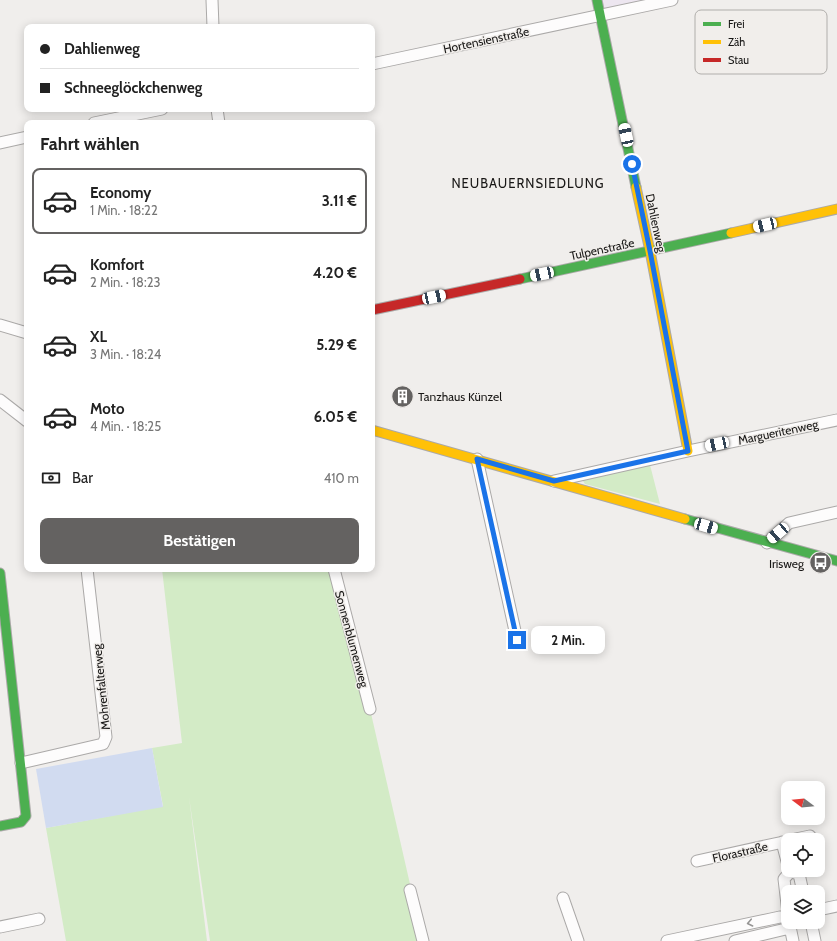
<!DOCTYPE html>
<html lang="de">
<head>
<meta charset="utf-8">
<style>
	body { margin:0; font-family:Cabin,sans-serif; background:#f2f2f2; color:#222; height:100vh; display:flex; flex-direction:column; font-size:15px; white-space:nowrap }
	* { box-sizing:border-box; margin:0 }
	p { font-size:13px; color:#767676 }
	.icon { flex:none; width:22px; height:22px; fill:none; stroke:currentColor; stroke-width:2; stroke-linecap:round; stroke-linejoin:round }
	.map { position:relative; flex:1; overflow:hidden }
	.side { position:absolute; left:24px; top:120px; width:351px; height:452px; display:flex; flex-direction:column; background:#fff; border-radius:8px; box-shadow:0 2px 10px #0003 }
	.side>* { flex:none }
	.hud { position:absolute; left:24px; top:24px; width:351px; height:88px; border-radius:8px; box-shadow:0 2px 10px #0003; display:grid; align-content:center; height:88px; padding:0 16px; background:#fff }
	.needle { width:26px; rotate:286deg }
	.controls { position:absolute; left:781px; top:781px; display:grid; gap:8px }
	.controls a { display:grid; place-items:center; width:44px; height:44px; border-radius:8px; background:#fff; box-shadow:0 2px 10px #0003; font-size:20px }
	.end { position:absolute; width:18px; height:18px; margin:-9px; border:5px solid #1a73e8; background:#fff; box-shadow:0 0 0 2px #fff }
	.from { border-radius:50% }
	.bubble { position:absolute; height:28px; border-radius:8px; background:#fff; box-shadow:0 2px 10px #0003; font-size:13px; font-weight:700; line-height:28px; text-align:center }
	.car { position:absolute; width:12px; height:24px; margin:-12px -6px; border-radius:5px; box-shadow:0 0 3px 1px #0007; background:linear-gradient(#fff 24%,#345 0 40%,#fff 0 76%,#345 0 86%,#fff 0) }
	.hud b { display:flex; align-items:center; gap:14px; height:38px; font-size:15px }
	.hud b+b { border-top:1px solid #e0e0e0 }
	.hud i { width:10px; height:10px; background:#222 }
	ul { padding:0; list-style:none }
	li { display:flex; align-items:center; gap:12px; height:66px; margin:0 8px 6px; padding:0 8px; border:2px solid transparent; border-radius:8px }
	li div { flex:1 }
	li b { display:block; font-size:15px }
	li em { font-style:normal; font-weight:700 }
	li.selected { border-color:#646261 }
	li>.icon { width:36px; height:36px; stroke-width:1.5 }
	h2 { padding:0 16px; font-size:18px; line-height:48px }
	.pay { display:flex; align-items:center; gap:10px; height:44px; padding:0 16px; font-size:15px }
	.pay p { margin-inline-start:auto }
	.primary-button { display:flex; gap:8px; margin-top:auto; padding:8px 16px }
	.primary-button a { flex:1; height:46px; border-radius:8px; background:#646261; color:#fff; font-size:16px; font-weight:700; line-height:46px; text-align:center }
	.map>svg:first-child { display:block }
	.education { fill:#ede6f0 }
	.green { fill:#d3ebc6 }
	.water { fill:#d1dbf0 }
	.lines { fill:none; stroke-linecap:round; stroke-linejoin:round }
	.street-casing { stroke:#aba9a8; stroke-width:13 }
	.fast-casing { stroke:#aba9a8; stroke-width:11 }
	.slow-casing { stroke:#aba9a8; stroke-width:11 }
	.jam-casing { stroke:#aba9a8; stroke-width:11 }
	.street { stroke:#fdfcfc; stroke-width:11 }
	.fast { stroke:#4caf50; stroke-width:9 }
	.slow { stroke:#ffc107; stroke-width:9 }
	.jam { stroke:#c62828; stroke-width:9 }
	.oneway { stroke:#969594 }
	.route { stroke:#1a73e8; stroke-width:5 }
	.labels { text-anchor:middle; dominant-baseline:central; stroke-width:3; stroke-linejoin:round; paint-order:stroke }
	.street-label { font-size:12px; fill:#181716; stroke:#f1eeeb }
	.poi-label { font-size:12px; fill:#181716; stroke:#f1eeeb; text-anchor:start }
	.neighbourhood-label { font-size:13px; letter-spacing:1px; fill:#181716; stroke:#f1eeeb }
	.key { fill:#f1eeeb; stroke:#b0aeab; stroke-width:1 }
	.key-label { font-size:11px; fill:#181716 }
</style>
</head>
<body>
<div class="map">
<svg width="837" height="941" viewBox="0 0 837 941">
	<rect width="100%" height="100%" fill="#f0eeec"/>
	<path class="education" d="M601,0H655L603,11Z"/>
	<path class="green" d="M650,465L660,504L585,484L583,481V480Z
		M162,569H334L370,709L423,941H210L189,797L207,941H66L46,828L163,806L152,748L182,743Z"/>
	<path class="water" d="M152,748L163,807L46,828L36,769Z"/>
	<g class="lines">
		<defs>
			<path id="street" d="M212,0L213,27
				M372,64L672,0
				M217,109L219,123
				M94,123L162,109
				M0,143L27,137
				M0,325L27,333
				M0,400L27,421
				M477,459L517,640
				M554,481L688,451L837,420
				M767,543L789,523L837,512
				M334,569L370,709
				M21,763L103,744L106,737L87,569
				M791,840L810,836
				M782,842L788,865
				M697,861L788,841
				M410,890L423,941
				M563,898L578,941
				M818,910L837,906
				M788,913L784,879L790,872L799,874L803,892
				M789,922L793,941
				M811,922L815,941
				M0,927L39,919
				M667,941L780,917H788
				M735,941L790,928"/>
			<path id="fast" d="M597,0L636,187
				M520,279L731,233
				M685,519L837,561
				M0,573L26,816L21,822L0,826"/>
			<path id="slow" d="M636,187L650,251L688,451
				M731,233L837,209
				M372,430L685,519"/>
			<path id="jam" d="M372,310L520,279"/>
		</defs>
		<use href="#street" class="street-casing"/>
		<use href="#fast" class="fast-casing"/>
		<use href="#slow" class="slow-casing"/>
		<use href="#jam" class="jam-casing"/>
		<use href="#street" class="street"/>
		<use href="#fast" class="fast"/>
		<use href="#slow" class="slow"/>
		<use href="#jam" class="jam"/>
	</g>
	<defs><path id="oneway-chevron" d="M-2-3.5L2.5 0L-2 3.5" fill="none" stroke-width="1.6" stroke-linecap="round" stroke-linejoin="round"/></defs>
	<use class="oneway" href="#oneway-chevron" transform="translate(750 923) rotate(168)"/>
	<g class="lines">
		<path class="route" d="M517,640L477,459L554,481L688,451L650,251L632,164"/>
	</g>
	<defs>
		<symbol id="building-disc" viewBox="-11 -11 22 22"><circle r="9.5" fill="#646261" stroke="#f1eeeb"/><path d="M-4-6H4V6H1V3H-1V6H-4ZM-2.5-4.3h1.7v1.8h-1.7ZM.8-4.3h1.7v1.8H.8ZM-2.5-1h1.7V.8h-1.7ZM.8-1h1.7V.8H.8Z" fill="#fff"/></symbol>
		<symbol id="bus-disc" viewBox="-11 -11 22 22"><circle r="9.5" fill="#646261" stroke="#f1eeeb"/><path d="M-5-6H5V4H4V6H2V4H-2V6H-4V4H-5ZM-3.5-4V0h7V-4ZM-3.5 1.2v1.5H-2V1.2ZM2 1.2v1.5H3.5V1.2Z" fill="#fff"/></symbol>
	</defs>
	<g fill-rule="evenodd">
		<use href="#building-disc" x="390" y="384" width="25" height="25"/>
		<use href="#bus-disc" x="808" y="550" width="25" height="25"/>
	</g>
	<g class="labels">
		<g class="street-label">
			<text transform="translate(486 40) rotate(-12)">Hortensienstraße</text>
			<text transform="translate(656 223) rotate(78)">Dahlienweg</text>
			<text transform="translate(602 249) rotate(-12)">Tulpenstraße</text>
			<text transform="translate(778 432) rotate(-12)">Margueritenweg</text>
			<text transform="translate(352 639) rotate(75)">Sonnenblumenweg</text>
			<text transform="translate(101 687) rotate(-96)">Mohrenfalterweg</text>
			<text transform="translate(740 852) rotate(-13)">Florastraße</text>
		</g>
		<g class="poi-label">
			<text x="418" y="396">Tanzhaus Künzel</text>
			<text x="804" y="563" text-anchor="end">Irisweg</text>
		</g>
		<g class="neighbourhood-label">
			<text x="528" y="183">NEUBAUERNSIEDLUNG</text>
		</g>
	</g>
	<rect x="695" y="10" width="132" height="64" rx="6" class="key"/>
	<rect x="703" y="22" width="18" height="4" fill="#4caf50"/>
	<rect x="703" y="40" width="18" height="4" fill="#ffc107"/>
	<rect x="703" y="58" width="18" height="4" fill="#c62828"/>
	<g class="key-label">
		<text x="728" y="28">Frei</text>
		<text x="728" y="46">Zäh</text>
		<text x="728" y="64">Stau</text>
	</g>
</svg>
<div class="controls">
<a><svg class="needle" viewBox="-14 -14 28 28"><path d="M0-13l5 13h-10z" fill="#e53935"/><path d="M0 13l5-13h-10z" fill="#767676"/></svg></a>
<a><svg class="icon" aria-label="locate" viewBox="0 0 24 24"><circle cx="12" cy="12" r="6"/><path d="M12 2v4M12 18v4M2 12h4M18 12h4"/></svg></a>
<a><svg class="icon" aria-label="layers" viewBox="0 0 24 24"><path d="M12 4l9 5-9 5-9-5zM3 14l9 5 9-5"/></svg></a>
</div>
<i class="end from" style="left:632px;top:164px"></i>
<i class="end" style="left:517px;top:640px"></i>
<div class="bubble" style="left:531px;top:626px;width:74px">2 Min.</div>
<i class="car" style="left:626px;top:135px;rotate:348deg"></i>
<i class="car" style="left:765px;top:225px;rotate:257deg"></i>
<i class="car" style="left:542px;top:274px;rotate:258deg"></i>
<i class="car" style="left:434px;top:297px;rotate:78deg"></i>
<i class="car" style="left:717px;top:444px;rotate:258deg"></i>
<i class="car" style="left:706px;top:526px;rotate:106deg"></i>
<i class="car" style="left:778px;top:533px;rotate:229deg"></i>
<div class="hud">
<b><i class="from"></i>Dahlienweg</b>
<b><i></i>Schneeglöckchenweg</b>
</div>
<section class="side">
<h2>Fahrt wählen</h2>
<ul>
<li class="selected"><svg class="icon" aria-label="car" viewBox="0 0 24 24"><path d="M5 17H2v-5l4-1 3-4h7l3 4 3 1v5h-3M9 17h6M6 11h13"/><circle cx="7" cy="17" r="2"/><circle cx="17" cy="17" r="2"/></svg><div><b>Economy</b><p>1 Min. · 18:22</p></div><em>3.11 €</em></li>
<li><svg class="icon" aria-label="car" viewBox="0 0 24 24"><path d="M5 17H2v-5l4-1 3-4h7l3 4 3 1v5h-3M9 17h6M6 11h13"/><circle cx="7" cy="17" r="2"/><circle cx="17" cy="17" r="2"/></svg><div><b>Komfort</b><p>2 Min. · 18:23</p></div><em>4.20 €</em></li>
<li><svg class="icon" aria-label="car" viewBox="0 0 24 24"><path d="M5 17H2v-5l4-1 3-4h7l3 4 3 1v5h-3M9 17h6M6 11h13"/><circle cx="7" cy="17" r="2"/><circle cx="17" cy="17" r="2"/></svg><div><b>XL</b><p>3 Min. · 18:24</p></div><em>5.29 €</em></li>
<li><svg class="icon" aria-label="car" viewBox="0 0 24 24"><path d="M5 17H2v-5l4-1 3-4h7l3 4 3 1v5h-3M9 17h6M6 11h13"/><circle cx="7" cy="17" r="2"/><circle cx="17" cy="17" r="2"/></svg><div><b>Moto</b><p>4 Min. · 18:25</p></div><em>6.05 €</em></li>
</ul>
<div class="pay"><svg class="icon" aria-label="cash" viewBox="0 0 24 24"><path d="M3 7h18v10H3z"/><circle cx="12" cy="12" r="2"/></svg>Bar<p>410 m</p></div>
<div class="primary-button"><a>Bestätigen</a></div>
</section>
</div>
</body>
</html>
